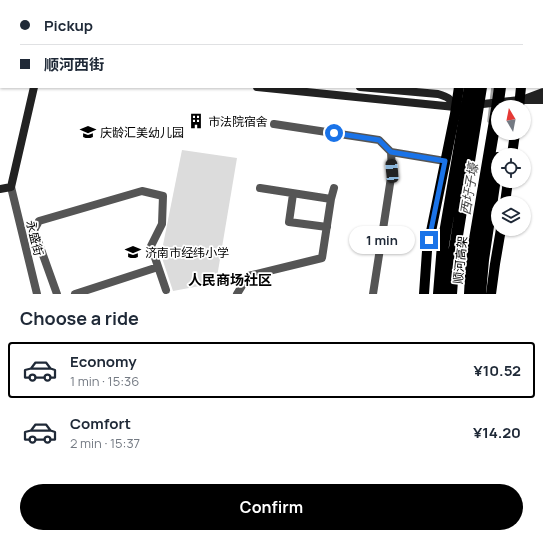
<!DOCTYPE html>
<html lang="en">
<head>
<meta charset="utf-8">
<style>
	body { margin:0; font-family:Manrope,"Noto Sans SC",sans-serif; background:#f6f6f7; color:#1f2937; height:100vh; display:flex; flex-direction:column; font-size:15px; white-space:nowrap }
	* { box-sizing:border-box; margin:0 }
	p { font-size:13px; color:#747a83 }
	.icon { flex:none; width:22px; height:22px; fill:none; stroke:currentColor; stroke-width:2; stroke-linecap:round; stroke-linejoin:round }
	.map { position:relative; height:294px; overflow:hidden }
	.drawer { display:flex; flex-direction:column; background:#fff; flex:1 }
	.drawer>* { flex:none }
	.top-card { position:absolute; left:0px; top:0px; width:543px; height:88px; box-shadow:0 1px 3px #0004; display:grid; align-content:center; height:88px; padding:0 20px; background:#fff }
	.needle { width:26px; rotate:350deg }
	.controls { position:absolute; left:491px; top:100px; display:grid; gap:8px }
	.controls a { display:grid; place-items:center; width:40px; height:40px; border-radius:50%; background:#fff; box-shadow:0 1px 3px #0004; font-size:20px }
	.end { position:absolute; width:18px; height:18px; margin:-9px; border:5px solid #1a73e8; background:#fff; box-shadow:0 0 0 2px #fff }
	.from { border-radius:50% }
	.bubble { position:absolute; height:28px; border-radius:14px; background:#fff; box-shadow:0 1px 3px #0004; font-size:13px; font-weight:700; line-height:28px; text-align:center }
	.car { position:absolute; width:12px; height:24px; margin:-12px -6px; border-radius:5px; box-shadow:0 0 3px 1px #0007; background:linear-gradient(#222 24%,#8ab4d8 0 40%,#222 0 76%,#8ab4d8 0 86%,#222 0) }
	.top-card b { display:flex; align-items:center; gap:14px; height:38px; font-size:15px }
	.top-card b+b { border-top:1px solid #e0e1e3 }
	.top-card i { width:10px; height:10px; background:#1f2937 }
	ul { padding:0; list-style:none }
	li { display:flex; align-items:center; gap:12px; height:56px; margin:0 8px 6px; padding:0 12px; border:2px solid transparent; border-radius:4px }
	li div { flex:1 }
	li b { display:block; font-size:15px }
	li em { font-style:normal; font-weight:700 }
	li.selected { border-color:#000 }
	li>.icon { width:36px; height:36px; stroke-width:1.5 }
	h2 { padding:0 20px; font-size:18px; line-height:48px }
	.cta { display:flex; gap:8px; margin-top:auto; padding:8px 20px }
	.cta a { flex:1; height:46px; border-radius:24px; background:#000; color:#fff; font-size:16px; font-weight:700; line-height:46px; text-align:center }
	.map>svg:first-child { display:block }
	.grass { fill:#dcdcdc }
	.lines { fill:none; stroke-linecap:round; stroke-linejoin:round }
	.stream { stroke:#a3a3a3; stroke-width:3.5 }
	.path { stroke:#777; stroke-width:2; stroke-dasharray:1 2; stroke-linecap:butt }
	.lane { stroke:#555; stroke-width:5.5 }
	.street { stroke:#555; stroke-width:8 }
	.secondary { stroke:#222; stroke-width:8 }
	.primary { stroke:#000; stroke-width:10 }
	.highway { stroke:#000; stroke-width:12 }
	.route { stroke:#1a73e8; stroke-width:5 }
	.labels { text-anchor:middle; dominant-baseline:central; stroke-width:3.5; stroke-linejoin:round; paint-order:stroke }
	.poi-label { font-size:12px; fill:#000; stroke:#fff; text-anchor:start }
	.street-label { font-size:12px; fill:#000; stroke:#fff }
	.water-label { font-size:13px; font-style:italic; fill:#444; stroke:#fff }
	.quarter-label { font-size:14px; font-weight:bold; fill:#000; stroke:#fff }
</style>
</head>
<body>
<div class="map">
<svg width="543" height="294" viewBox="0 0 543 294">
	<rect width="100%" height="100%" fill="#fff"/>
	<path class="grass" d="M182,150L237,158L216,283L173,291L161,255Z"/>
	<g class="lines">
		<path class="stream" d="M504,1V0
			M489,121L493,87"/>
		<path class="path" d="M525,130L528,113"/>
		<path class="lane" d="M162,1L166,0"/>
		<path class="street" d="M180,0V1
			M274,124L379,140L391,152L392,171L373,294
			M391,152L445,161
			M11,187L37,294
			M293,194L289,222L327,227
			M331,199L334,188
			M57,294L34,230L39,221L142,191L163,196L162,224L151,246L166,290
			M75,294L158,267
			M237,294L248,276L322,258L331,199L260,188"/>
		<path class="secondary" d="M0,12L1,13
			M0,26H1
			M257,87L455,107L461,106
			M360,87L438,94C448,97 450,98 455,107
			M527,98L543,92
			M474,105L520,100H543
			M0,189L11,187L34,87"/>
		<path class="primary" d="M470,1V0
			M532,1V0
			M519,107L521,87
			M512,155L515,133
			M505,203L508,181
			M424,294L427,251L455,114L459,87
			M491,294L495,264L501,229"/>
		<path class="highway" d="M485,1L486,0
			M495,1V0
			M512,1V0
			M439,294L443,245L470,87
			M451,294L454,254L481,87
			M470,294L472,257L497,109L500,87
			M480,294L483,260L498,158"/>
	</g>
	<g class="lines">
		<path class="route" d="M334,133L379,140L391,152L445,161L429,240"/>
	</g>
	<defs>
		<symbol id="building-bare" viewBox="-9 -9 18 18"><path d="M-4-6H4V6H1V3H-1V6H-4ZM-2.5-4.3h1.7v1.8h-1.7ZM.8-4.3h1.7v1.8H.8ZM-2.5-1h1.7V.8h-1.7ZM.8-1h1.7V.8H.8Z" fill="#000" stroke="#fff" stroke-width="2.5" paint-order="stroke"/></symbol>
		<symbol id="school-bare" viewBox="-9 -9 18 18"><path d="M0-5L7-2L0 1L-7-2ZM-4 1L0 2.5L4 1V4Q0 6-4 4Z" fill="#000" stroke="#fff" stroke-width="2.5" paint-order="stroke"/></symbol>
	</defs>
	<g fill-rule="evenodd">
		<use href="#building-bare" x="185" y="110" width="22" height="22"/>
		<use href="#school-bare" x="77" y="121" width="22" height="22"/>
		<use href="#school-bare" x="122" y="241" width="22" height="22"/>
	</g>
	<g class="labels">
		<g class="poi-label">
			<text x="208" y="121">市法院宿舍</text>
			<text x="100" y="132">庆龄汇美幼儿园</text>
			<text x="145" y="252">济南市经纬小学</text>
		</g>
		<g class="street-label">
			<text transform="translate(35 238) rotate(76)">永盛街</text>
			<text transform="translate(460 260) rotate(-84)">顺河高架</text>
		</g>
		<g class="water-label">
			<text transform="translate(469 189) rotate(-81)">西圩子壕</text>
		</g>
		<g class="quarter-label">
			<text x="230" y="279">人民商场社区</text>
		</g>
	</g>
</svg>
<div class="controls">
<a><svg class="needle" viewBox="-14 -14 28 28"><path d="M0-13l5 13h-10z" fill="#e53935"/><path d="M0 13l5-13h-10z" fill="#747a83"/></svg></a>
<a><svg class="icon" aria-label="locate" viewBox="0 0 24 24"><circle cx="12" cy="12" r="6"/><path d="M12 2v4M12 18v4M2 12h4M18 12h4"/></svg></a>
<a><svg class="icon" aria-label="layers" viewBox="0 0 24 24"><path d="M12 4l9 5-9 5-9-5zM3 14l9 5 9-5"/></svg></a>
</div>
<i class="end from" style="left:334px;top:133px"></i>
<i class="end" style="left:429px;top:240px"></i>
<div class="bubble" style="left:349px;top:226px;width:66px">1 min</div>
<i class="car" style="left:392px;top:171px;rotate:355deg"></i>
<div class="top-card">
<b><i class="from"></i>Pickup</b>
<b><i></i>顺河西街</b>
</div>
</div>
<section class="drawer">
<h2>Choose a ride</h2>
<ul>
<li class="selected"><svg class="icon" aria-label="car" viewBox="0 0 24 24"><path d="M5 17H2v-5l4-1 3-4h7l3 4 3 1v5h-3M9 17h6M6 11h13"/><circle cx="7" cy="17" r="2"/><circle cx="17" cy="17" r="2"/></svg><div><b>Economy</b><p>1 min · 15:36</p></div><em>¥10.52</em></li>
<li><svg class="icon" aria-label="car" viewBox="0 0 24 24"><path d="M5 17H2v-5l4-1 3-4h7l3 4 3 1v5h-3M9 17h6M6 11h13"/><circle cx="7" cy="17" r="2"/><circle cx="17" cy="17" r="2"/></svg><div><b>Comfort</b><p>2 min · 15:37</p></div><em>¥14.20</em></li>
</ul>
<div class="cta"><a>Confirm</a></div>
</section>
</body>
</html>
